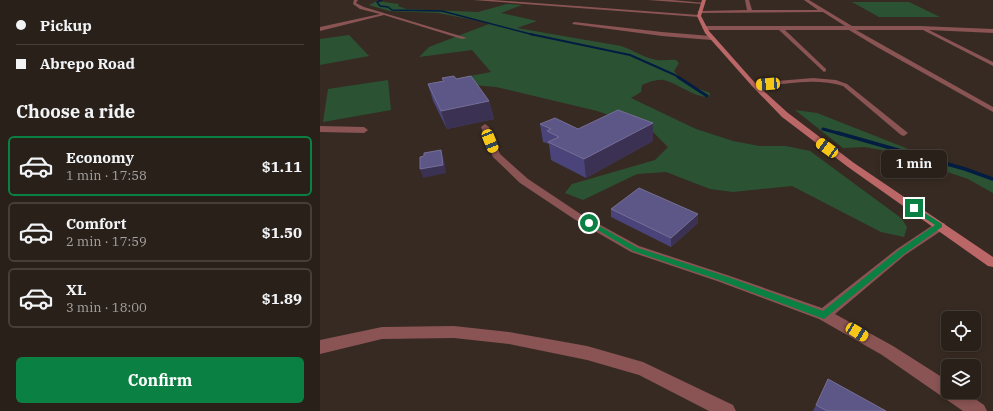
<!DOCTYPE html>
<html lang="en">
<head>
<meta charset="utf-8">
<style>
	body { margin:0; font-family:"IBM Plex Serif",serif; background:#352d27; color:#f1f3f6; height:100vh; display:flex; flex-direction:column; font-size:15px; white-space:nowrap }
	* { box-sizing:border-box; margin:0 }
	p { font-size:13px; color:#a5a3a2 }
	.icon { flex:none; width:22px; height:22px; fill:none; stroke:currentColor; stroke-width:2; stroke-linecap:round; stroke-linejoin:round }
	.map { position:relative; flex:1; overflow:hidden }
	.side { display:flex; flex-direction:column; background:#29201a; width:320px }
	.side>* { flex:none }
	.guide { display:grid; align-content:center; height:88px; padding:0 16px; background:#29201a }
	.fabs { position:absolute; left:621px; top:311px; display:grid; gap:8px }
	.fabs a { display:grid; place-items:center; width:40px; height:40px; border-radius:6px; background:#29201a; box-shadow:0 2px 6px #0003,0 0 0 1px #453e39; font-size:20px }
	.end { position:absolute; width:18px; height:18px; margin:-9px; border:5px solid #0b8043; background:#fff; box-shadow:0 0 0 2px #fff }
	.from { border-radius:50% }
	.bubble { position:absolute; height:28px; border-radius:6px; background:#29201a; box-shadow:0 2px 6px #0003,0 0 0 1px #453e39; font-size:13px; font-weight:700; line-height:28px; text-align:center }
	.car { position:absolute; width:12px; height:24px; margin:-12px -6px; border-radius:5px; box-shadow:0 0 3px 1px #0007; background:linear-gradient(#f5c518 24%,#345 0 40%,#f5c518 0 76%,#345 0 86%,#f5c518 0) }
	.guide b { display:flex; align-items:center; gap:14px; height:38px; font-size:15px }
	.guide b+b { border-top:1px solid #453e39 }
	.guide i { width:10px; height:10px; background:#f1f3f6 }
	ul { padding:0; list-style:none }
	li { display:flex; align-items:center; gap:12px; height:60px; margin:0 8px 6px; padding:0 8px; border:2px solid #453e39; border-radius:6px }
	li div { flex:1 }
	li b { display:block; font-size:15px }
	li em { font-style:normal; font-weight:700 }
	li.current { border-color:#0b8043 }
	li>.icon { width:36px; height:36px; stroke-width:1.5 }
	h2 { padding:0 16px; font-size:18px; line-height:48px }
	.cta { display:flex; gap:8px; margin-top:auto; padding:8px 16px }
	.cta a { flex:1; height:46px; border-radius:6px; background:#0b8043; color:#fff; font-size:16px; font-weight:700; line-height:46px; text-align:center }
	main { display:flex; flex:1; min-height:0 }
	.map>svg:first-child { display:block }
	.green { fill:#2c5234 }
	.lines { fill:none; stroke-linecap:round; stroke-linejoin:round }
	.stream-far3 { stroke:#031c42; stroke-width:1.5 }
	.stream-far2 { stroke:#031c42; stroke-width:2 }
	.stream-far1 { stroke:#031c42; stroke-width:3 }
	.stream { stroke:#031c42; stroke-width:3.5 }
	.minor { fill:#895453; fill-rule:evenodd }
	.secondary { fill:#bb6767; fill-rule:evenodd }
	.wall { fill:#4a447b }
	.shaded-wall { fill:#3b3253 }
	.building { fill:#5d5788; stroke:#766f97 }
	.route { fill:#0b8043 }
</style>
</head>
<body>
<main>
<section class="side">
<div class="guide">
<b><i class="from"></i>Pickup</b>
<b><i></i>Abrepo Road</b>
</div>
<h2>Choose a ride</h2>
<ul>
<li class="current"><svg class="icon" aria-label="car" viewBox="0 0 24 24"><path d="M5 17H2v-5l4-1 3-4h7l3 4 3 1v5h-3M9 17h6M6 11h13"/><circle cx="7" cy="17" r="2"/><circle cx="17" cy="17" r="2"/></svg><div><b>Economy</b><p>1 min · 17:58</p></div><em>$1.11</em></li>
<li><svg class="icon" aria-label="car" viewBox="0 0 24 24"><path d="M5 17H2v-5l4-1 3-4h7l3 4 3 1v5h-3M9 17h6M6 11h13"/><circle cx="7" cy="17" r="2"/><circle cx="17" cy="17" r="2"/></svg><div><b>Comfort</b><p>2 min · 17:59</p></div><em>$1.50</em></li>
<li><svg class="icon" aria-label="car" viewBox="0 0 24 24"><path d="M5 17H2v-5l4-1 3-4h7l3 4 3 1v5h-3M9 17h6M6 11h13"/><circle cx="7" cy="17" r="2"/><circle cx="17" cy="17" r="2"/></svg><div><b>XL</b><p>3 min · 18:00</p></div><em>$1.89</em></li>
</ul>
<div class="cta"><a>Confirm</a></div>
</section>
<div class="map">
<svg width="673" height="411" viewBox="0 0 673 411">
	<rect width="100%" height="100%" fill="#372a22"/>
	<path class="green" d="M57,1L79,4L78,6L86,9L158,12L187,4L202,5L181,13L217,21L197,28L301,46C313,50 324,58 337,60C343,61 350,59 356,60L359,63L354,71C362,83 377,88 390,93L389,97C373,97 359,84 344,80C337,79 329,82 322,85L321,92L311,98L376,129L413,141L439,146H466L490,151L581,218L587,227L584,237L561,232L472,186L413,192L390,189L346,172L317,174L263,200L245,193L252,184L335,160L348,147L330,129L277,111L176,87L119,82L171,72L152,50L99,57L109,47L169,24L154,20L118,13L69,11L49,5Z
		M532,2H589L620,17H559Z
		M29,35L49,56L0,65V39Z
		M68,80L71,110L3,122L8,89Z
		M475,110L497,113L601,154L673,178V193L648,179L566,151L545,147L523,148Z"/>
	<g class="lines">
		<path class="stream-far3" d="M62,0L57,2L60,6L68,7L72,10L122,11L214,35"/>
		<path class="stream-far2" d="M210,34L310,55L355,75L359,78"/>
		<path class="stream-far1" d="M358,77L387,96
			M503,129L521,134"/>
		<path class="stream" d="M518,133L645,169L673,179"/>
		<path class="minor" d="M34,0H38L36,3L44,7L147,38L142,39L64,15L0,31V27L60,14L40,9L33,4Z
			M153,0H173L379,15L381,16L379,17Z
			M328,0H352L385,3L383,4Z
			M425,0H429L432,10H498L484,0H489L532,26H600L673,29V33L609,30L673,62V66L603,30H536L673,107V112L557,47L529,30H465L506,69V71L504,72L459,30H385L382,28L385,26H525L503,12L379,13L377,12L379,11L427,10Z
			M254,22L342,32L391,36L394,38L391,40L342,36L252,24Z
			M493,78L516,80L527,84L588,133L584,136L581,135L523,86C494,77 463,85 434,87L431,85L434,83Z
			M165,124L169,127L180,154L208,179L262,215L319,246L407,275L502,308L577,249L616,223H624L626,226L624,229L585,255L515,314L573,346L628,381V392H645L664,405L667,411H643L562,355L499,319L397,281L311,252L254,219L200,183L173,157L161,127Z
			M0,126L44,127L48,130L44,133L0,132Z
			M134,326L189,332L267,346L323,362L413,405L416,411H389L319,375L267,360L189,344L134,338L62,339L0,354V340L62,327Z"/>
		<path class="secondary" d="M382,0H386L381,16L389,31L436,84L468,113L534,163L673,257V267L668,266L528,167L462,117L432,86L385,33L377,16Z"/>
	</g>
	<path class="wall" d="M122,78L136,79L169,101L174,119L127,129L113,101L108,84L123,81Z
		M220,124L258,129L333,141L266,178L231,160L229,144L223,142Z
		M291,209L378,223L351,247L291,217Z
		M496,405L566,411H493Z"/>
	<path class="shaded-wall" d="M169,101L174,119L127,129L121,111Z
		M333,123V141L266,178L264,159Z
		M121,150L124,158L126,173L103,178L100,169Z
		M378,214V223L351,247V238Z"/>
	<path class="building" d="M134,76L136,79L151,76L169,101L121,111L108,84L124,81L122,78Z
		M298,110L333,123L264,159L228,142L239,137L227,131L231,129L220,124L235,118L258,129Z
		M121,150L123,165L100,169V157L104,156V153Z
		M319,188L378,214L351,238L291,209Z
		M508,379L566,411H507L496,405Z"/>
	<path class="route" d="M594,206L622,224V227L584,254L504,319L399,280L313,251L266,223L269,221L272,222L318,248L405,276L503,311L579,250L615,225L592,210L591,208Z"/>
</svg>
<div class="fabs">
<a><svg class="icon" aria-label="locate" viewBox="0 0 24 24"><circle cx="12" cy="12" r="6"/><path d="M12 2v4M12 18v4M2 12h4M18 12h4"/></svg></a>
<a><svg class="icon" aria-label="layers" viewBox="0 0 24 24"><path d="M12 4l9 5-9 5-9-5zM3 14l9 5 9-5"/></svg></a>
</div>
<i class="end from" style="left:269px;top:223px"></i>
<i class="end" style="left:594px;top:208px"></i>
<div class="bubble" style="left:561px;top:150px;width:66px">1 min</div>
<i class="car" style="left:448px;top:84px;rotate:266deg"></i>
<i class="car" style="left:170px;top:141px;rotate:158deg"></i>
<i class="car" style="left:507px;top:148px;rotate:306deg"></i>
<i class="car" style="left:537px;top:332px;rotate:121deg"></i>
</div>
</main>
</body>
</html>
